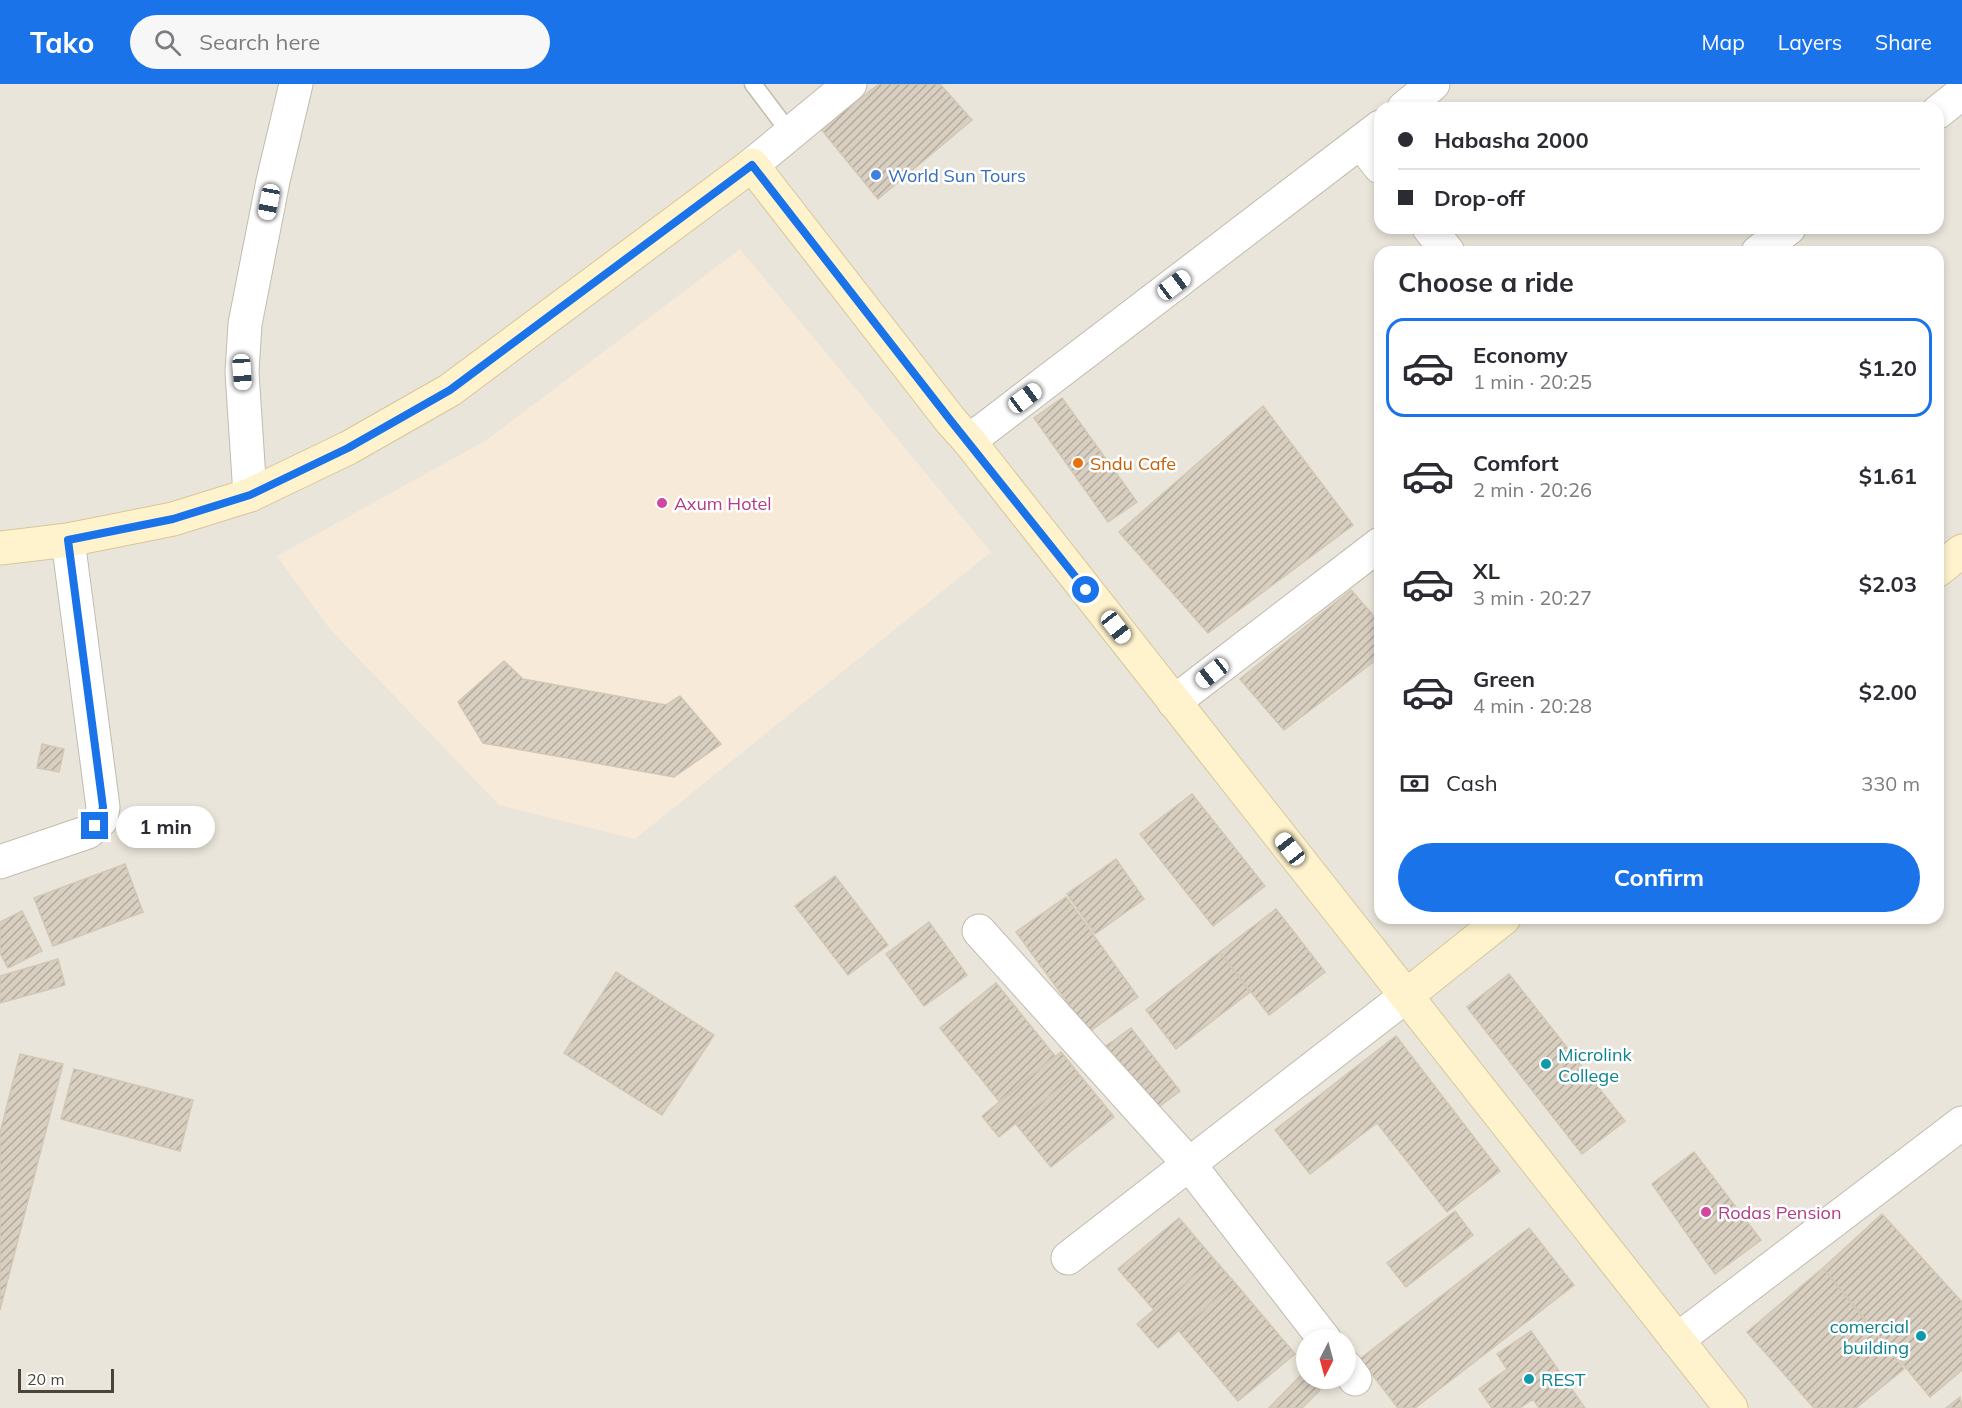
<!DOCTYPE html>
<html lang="en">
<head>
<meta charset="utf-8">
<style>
	body { margin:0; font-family:Mulish,sans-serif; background:#f7f7f7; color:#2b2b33; height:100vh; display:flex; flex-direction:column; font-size:22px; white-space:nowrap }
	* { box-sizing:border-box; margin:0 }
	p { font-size:20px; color:#7c7c81 }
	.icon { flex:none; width:33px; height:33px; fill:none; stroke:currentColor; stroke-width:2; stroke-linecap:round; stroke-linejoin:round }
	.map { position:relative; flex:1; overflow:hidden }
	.drawer { position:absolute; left:1374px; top:162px; width:570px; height:678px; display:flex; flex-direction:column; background:#fff; border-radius:18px; box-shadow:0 3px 9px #0003 }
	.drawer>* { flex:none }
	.banner { position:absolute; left:1374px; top:18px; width:570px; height:132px; border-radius:18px; box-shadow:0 3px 9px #0003; display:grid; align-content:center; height:132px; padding:0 24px; background:#fff }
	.needle { width:39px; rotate:186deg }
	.controls { position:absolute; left:1296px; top:1245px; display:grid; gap:12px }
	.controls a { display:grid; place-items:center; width:60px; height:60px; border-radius:50%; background:#fff; box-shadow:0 3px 9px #0003; font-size:30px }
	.scale { position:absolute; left:18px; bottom:15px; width:96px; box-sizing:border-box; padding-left:6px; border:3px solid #4b4439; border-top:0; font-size:16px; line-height:21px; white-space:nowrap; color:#4b4439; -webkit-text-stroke:4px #fff; paint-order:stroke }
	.end { position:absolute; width:27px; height:27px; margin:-14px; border:8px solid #1a73e8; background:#fff; box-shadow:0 0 0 3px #fff }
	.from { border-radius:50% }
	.bubble { position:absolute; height:42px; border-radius:21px; background:#fff; box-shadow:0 3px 9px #0003; font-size:20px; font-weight:700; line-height:42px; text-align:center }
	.car { position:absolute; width:18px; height:36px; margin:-18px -9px; border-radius:8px; box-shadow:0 0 4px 2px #0007; background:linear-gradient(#fff 24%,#345 0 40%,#fff 0 76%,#345 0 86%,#fff 0) }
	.banner b { display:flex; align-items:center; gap:21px; height:57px; font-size:22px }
	.banner b+b { border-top:2px solid #e1e1e2 }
	.banner i { width:15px; height:15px; background:#2b2b33 }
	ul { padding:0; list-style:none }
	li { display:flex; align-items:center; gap:18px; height:99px; margin:0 12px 9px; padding:0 12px; border:3px solid transparent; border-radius:18px }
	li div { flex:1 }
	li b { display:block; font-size:22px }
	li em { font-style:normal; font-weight:700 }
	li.selected { border-color:#1a73e8 }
	li>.icon { width:54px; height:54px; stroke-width:1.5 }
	h2 { padding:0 24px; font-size:27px; line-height:72px }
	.pay { display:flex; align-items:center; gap:15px; height:66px; padding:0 24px; font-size:22px }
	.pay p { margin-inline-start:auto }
	.action { display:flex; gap:12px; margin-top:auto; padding:12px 24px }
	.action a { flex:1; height:69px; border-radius:36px; background:#1a73e8; color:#fff; font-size:24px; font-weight:700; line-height:69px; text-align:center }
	header { display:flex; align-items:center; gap:36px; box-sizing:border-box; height:84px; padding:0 30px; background:#1a73e8; color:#fff }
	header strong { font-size:28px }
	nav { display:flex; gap:33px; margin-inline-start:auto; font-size:21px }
	.search { width:420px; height:54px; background:#f7f7f7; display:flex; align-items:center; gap:15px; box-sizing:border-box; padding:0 21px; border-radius:33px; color:#7c7c81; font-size:22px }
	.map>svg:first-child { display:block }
	.residential { fill:#eae5da; fill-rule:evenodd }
	.commercial { fill:#f7ead8 }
	.building { fill:url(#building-hatch); stroke:#d3c7b4; stroke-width:1.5 }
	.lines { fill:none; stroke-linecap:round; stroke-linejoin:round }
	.lane-casing { stroke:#c2bbae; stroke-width:19 }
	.street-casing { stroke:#c2bbae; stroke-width:35 }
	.secondary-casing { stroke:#d6c79b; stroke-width:35 }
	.lane { stroke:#fff; stroke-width:16 }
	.street { stroke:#fff; stroke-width:33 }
	.secondary { stroke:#fff3cd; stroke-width:33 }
	.route { stroke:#1a73e8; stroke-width:8 }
	.shop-dot { fill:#3f7fe0; stroke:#fff; stroke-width:2 }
	.food-dot { fill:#e8710a; stroke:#fff; stroke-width:2 }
	.hotel-dot { fill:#d1479c; stroke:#fff; stroke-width:2 }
	.culture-dot { fill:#0f9aa8; stroke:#fff; stroke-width:2 }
	.labels { text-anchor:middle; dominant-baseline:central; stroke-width:5; stroke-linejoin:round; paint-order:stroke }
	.shop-label { font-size:18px; fill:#366cbe; stroke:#fff; text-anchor:start }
	.food-label { font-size:18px; fill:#c56008; stroke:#fff; text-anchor:start }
	.hotel-label { font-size:18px; fill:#b23c85; stroke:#fff; text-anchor:start }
	.culture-label { font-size:18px; fill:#0d838f; stroke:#fff; text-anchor:start }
</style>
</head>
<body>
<header>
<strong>Tako</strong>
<div class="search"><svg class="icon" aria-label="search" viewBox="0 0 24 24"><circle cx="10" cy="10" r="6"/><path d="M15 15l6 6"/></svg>Search here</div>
<nav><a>Map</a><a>Layers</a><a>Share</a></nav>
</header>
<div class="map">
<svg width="1962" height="1324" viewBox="0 0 1962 1324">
	<defs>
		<pattern id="building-hatch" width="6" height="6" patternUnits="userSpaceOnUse" patternTransform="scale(1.5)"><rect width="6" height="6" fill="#d8cfc1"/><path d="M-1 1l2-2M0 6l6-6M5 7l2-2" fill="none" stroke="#b1aa9e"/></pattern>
	</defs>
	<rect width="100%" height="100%" fill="#f6f3ec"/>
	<path class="residential" d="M0,0H1962V1324H0ZM1380,24H1938V144H1380ZM1380,168H1938V834H1380ZM1306,1256H1346V1294H1306Z"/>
	<path class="commercial" d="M740,165L991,468L635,755L499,721L329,544L277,472L485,357Z"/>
	<path class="building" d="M879,0H940L972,36L878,115L821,45Z
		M1062,314L1137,418L1108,438L1034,334Z
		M1263,322L1353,441L1208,549L1119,448Z
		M1351,506L1380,539V573L1284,646L1240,595Z
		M504,577L523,595L666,621L680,612L721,660L674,693L483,659L458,618Z
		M42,660L64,665L59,688L37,684Z
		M1192,710L1265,802L1213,842L1140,750Z
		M1116,775L1144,815L1095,850L1067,810Z
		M125,780L143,828L53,862L34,814Z
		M835,792L888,861L848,891L795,822Z
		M1066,813L1138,913L1089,948L1016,848Z
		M1276,825L1325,888L1269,931L1220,868Z
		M22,827L42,867L8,884L0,869V838Z
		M929,838L967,891L924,922L886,870Z
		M1220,868L1250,908L1176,965L1146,926Z
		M58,875L65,901L0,919V892Z
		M616,888L714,951L662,1031L564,969Z
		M1509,890L1625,1037L1582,1070L1467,923Z
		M996,899L1055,972L999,1017L940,944Z
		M1131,944L1180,1007L1155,1026L1106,962Z
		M1396,952L1500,1087L1447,1128L1377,1039L1310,1090L1275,1046Z
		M1061,968L1078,989L999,1053L982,1032Z
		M20,970L63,980L0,1226V1049Z
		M74,985L193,1016L180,1067L61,1035Z
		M1078,989L1114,1033L1051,1083L1015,1039Z
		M1694,1068L1761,1156L1715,1190L1652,1100Z
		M1455,1127L1473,1151L1406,1203L1387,1179Z
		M1882,1130L1962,1218V1286L1930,1313L1823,1184Z
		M1179,1134L1214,1175L1154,1226L1118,1185Z
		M1529,1144L1574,1201L1415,1324H1398L1360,1275Z
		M1214,1175L1235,1199L1158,1264L1137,1240Z
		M1823,1184L1904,1285L1856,1324H1814L1747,1248Z
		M1235,1199L1295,1270L1238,1317L1179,1247Z
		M1531,1247L1585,1324H1539L1533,1315L1520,1324H1492L1479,1305L1507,1285L1497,1270Z
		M1303,1289L1306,1294L1320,1306L1302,1324H1269Z
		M1960,1313L1962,1324H1946Z"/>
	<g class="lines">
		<defs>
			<path id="lane" d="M753,0L790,49"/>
			<path id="street" d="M1404,24L1433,0
				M1938,28L1962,9
				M1361,59L1380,83
				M752,81L850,0
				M1429,144L1448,168
				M1758,168L1789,144
				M969,357L1380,43
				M250,411L242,288L245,240L273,97L296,0
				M1174,618L1380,460
				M0,778L88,748L101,736L103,723L68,456
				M979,847L1189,1080L1325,1256
				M1068,1174L1406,912
				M1677,1256L1962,1039
				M1346,1283L1355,1295"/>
			<path id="secondary" d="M0,464L68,456L173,435L250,411L348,364L450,306L752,81L951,337L969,357L1731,1324
				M1938,486L1962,467
				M1406,912L1504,834"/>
		</defs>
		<use href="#lane" class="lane-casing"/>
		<use href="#street" class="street-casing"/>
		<use href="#secondary" class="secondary-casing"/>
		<use href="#lane" class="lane"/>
		<use href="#street" class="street"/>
		<use href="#secondary" class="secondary"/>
	</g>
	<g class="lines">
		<path class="route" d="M95,742L100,736L103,723L68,456L173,435L250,411L348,364L450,306L752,81L951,337L1086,506"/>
	</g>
	<circle class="shop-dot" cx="876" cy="91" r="6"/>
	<circle class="food-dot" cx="1078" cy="379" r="6"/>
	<g class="hotel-dot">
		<circle cx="662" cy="419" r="6"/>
		<circle cx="1706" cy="1128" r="6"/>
	</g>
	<g class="culture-dot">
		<circle cx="1546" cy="980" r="6"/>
		<circle cx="1921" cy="1252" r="6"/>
		<circle cx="1529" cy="1295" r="6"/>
	</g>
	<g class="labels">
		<g class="shop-label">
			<text x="888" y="91">World Sun Tours</text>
		</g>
		<g class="food-label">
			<text x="1090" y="379">Sndu Cafe</text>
		</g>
		<g class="hotel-label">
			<text x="674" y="419">Axum Hotel</text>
			<text x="1718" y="1128">Rodas Pension</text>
		</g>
		<g class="culture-label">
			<text x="1558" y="970">Microlink<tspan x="1558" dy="21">College</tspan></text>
			<text x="1909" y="1242" text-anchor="end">comercial<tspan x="1909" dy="21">building</tspan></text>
			<text x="1541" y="1295">REST</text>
		</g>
	</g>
</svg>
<div class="controls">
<a><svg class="needle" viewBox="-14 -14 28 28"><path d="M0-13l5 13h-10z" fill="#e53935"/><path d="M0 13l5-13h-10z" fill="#7c7c81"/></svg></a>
</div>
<div class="scale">20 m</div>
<i class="end from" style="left:1086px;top:506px"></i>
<i class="end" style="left:95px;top:742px"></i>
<div class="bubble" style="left:116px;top:722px;width:99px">1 min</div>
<i class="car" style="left:269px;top:118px;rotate:191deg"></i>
<i class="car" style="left:1174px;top:201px;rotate:53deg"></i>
<i class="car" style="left:242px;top:288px;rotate:176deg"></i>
<i class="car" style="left:1025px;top:314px;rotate:53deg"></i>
<i class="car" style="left:1116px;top:543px;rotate:142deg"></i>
<i class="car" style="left:1212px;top:589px;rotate:232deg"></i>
<i class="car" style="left:1290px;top:765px;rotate:322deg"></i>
<div class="banner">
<b><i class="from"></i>Habasha 2000</b>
<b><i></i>Drop-off</b>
</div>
<section class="drawer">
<h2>Choose a ride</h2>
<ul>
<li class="selected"><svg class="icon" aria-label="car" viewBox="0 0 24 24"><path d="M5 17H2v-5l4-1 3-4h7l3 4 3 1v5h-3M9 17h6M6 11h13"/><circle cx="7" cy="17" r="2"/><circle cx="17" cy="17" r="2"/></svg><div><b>Economy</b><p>1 min · 20:25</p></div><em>$1.20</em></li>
<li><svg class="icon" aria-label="car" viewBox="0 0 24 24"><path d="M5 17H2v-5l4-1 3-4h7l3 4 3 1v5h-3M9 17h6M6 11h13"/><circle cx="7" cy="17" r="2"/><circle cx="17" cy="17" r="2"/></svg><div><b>Comfort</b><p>2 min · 20:26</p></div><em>$1.61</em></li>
<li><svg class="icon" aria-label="car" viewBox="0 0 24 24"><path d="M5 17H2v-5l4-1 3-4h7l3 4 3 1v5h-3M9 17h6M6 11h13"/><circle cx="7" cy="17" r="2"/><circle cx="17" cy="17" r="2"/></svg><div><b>XL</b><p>3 min · 20:27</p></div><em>$2.03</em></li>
<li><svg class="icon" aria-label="car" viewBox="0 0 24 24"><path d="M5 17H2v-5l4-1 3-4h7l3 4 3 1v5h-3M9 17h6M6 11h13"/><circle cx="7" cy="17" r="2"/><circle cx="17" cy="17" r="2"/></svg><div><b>Green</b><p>4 min · 20:28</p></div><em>$2.00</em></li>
</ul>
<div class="pay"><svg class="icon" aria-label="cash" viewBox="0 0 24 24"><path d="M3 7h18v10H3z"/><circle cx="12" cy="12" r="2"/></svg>Cash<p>330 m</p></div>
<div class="action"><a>Confirm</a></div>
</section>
</div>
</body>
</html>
